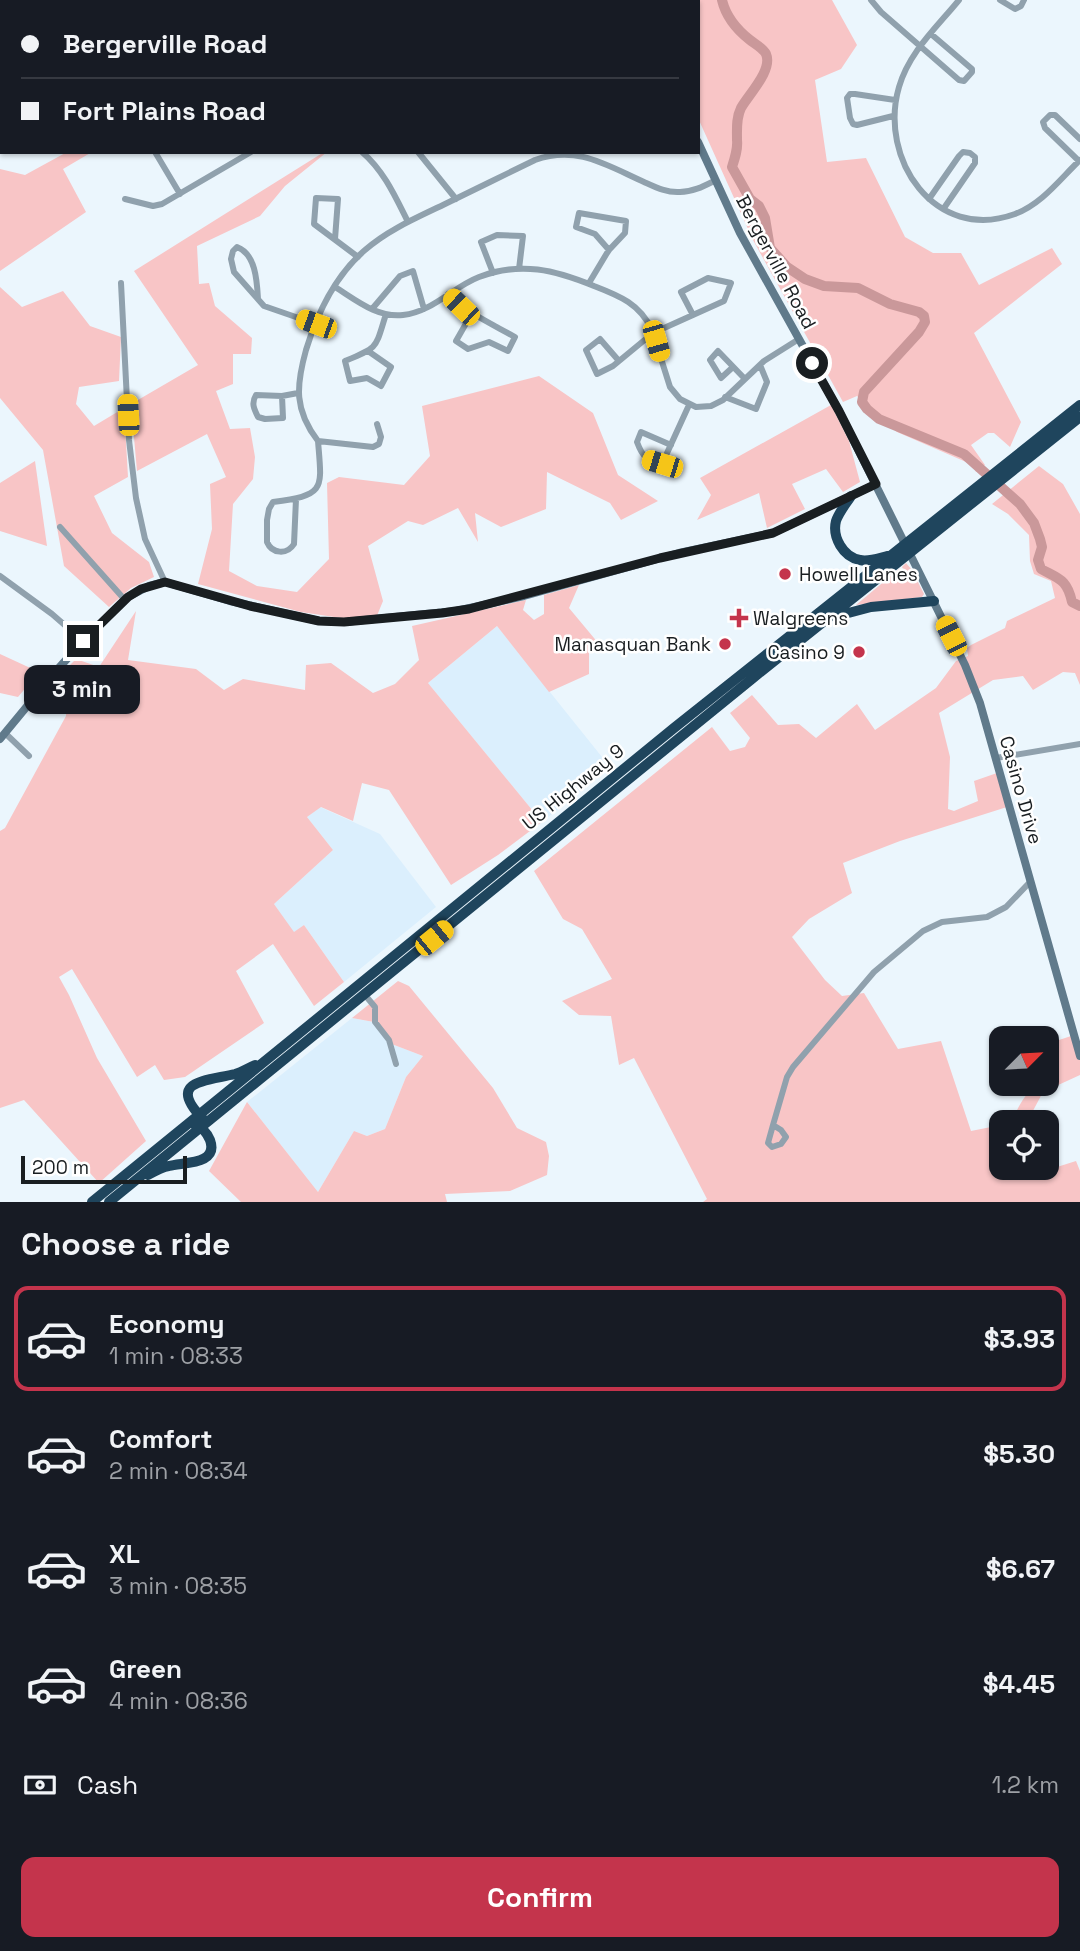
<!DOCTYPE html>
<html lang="en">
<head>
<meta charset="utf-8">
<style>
	body { margin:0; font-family:"Space Grotesk",sans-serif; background:#242831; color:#f1f3f6; height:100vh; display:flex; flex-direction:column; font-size:26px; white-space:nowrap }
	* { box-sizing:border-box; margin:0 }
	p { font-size:23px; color:#9ea1a6 }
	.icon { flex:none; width:38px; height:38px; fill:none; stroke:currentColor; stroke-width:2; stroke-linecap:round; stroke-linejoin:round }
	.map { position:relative; height:1202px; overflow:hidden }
	.side { display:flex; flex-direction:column; background:#171b24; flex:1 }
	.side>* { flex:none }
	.banner { position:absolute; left:0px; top:0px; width:700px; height:154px; box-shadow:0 2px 5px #0004; display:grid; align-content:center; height:154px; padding:0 21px; background:#171b24 }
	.needle { width:46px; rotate:66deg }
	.fabs { position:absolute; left:989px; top:1026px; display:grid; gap:14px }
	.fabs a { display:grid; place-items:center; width:70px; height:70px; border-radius:14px; background:#171b24; box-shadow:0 2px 5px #0004; font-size:35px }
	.scale { position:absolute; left:21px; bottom:18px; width:166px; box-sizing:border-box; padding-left:7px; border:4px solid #191e21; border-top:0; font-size:19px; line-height:24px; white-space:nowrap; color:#191e21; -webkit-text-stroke:5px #fff; paint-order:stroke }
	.end { position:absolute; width:32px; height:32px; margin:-16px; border:9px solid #191e21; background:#fff; box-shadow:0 0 0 4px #fff }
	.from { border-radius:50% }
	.bubble { position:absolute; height:49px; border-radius:14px; background:#171b24; box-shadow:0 2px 5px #0004; font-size:23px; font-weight:700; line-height:49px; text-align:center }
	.car { position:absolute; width:21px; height:42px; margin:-21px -10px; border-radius:9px; box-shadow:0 0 5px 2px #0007; background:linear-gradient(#f5c518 24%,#345 0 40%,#f5c518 0 76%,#345 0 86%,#f5c518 0) }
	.banner b { display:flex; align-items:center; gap:24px; height:66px; font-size:26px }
	.banner b+b { border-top:2px solid #363941 }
	.banner i { width:18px; height:18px; background:#f1f3f6 }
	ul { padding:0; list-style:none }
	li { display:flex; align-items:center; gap:21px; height:105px; margin:0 14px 10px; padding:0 7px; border:4px solid transparent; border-radius:14px }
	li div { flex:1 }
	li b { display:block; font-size:26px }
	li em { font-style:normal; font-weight:700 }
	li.selected { border-color:#c4344c }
	li>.icon { width:63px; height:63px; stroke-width:1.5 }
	h2 { padding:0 21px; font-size:32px; line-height:84px }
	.pay { display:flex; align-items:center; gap:18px; height:77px; padding:0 21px; font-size:26px }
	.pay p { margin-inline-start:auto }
	.button { display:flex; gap:14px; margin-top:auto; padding:14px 21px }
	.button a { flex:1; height:80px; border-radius:14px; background:#c4344c; color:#fff; font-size:28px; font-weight:700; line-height:80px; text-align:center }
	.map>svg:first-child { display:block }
	.built { fill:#dbeffd }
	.green { fill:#f8c5c6 }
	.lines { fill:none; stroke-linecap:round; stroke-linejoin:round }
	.river { stroke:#ca989a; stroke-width:10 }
	.street { stroke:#90a1ad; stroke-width:6 }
	.secondary { stroke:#607a8b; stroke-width:8 }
	.highway { stroke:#1f455d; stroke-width:10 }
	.route { stroke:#191e21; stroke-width:9 }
	.poi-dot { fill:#c4344c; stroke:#fff; stroke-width:2.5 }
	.labels { text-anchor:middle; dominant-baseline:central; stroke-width:5; stroke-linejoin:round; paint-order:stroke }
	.street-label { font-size:19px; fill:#191e21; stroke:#fff }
	.poi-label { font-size:19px; fill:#191e21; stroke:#fff; text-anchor:start }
</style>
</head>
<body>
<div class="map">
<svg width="1080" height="1202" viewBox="0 0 1080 1202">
	<rect width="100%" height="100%" fill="#ebf6fd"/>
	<path class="built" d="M497,626L610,767L542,822L428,683Z
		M320,807L380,834L436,907L344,982L304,925L294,933L274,904L333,850L307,817Z
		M352,1018L374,1022L389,1043L423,1056L406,1077L385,1129L367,1136L354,1131L318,1192L247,1102Z"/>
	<path class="green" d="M12,0H426L427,2H13Z
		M613,0H832L857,45L841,69L815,80L827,162L866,158L905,237L933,253H961L979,285L1052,248L1062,264L974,333L1021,422L1010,447L994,433H988L971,445L985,465L976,472L973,465L897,432L857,396L843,402L753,240L698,118V2H615Z
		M67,152H92L63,169L86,212L0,271V169L25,175Z
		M324,152H327L285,186L260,216L197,246L199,284L209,283L215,306L252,338L251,354H233V384L216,391L230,429L250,428L255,457L253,479L233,504L229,571L257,586L297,592L329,559L327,483L339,477L404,485L430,456L422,406L539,376L593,413L618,475L658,501L621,520L610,503L547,472L546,509L501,527L475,513L478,542L458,508L423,525L408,521L368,546L383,601L374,623L301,612L198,584L212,529L210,484L226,477L207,434L137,471L131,404L198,365L134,271Z
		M0,287L22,307L63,291L90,326L121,337L119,381L79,387L76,404L94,426L124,408L128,477L94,496L112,533L149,562L154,577L131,588L109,607L64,566L43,450L0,398Z
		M831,405L849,441L860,482L843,492L826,469L792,484L805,509L767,528L759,493L697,520L711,495L700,478Z
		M35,461L47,546L0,531V483Z
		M1039,466L1063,484L1080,514V685L1075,673L1063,672L1033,690L1023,676L993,680L939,713L950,757L948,809L954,811L978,801L974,781L997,773L1007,807L900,841L843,863L852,893L809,919L792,937L825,980L842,996L864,993L898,1049L941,1041L971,1131L1001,1125V1167H1046L1047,1161L1057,1167L1076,1161L1080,1171V1202H703L707,1199L634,1058L619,1065L611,1016L579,1015L562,1001L612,979L582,929L563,919L534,871L712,727L730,751L745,747L750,738L730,713L752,695L778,725L799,724L816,738L857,704L875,730L936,688L956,661L968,656L967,648L971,645L1005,628L1007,621L1055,598L1051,581L1034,574L1030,561L1029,535L1008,514L992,504Z
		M906,563L912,570L924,594L922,597L856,605L899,569L901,570L903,569L902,567Z
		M579,585L569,608L599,644L589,650V674L549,692L497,626L428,683L542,822L498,855L451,885L389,790L362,783L353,821L321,807L307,817L333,850L274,904L294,932L304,925L344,982L314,1006L273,944L236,971L264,1023L185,1077L164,1080L155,1065L137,1077L72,969L59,977L69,995L97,1058L146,1141L99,1183L24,1100L0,1108V831L5,828L66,716V697L52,683L76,659L99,667L136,611L128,660L196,669L224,690L243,679L305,690L306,665L331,663L373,693L395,684L419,660L412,626L526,600L523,610L534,620L544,614V595Z
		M0,654L39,672L18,697L0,693Z
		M398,981L409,986L493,1088L517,1128L546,1142L549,1156L547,1175L510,1191L445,1194L447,1202H241L209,1171L247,1102L318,1192L354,1131L367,1136L385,1129L406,1077L423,1056L389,1043L374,1022L352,1018Z
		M1074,1035L1080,1055V1075L1043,1092L1027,1122H1011C1019,1107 1028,1084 1046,1083L1047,1079L1053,1074L1047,1044Z"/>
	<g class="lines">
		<path class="river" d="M722,0C726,17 736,29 750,40C755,44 763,48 766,54C773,70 749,94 741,108C736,118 737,129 737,140C738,149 735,158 732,167L750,199L759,206L765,218L770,248L787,267L805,279L824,286L858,288L890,304L919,312L924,316L925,322L919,332L864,392L862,402L867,409L879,419L964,454L1020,504L1034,523L1040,539L1042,547L1038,560L1041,569C1059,579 1067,579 1072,602L1080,606"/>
		<path class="street" d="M531,0L532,2
			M871,0L881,12L959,80L964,81L972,72V69L931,34
			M959,0C937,27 909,52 899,87C878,159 935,243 1015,214C1042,204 1060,179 1080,160
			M1000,0L1015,9L1021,6L1024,0
			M0,40L2,41
			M893,116L857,125L853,124L850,118L847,98L850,94H855L895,100
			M0,133H2
			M155,152L180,194
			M362,152C384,171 395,196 408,222
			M418,152L456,199
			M1079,161L1045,128L1043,122L1050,115H1055L1080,139
			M125,199L153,206L162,204L251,152
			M929,199L959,156L963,152L970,153L975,157V163L944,208
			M335,239L338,199L316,198L314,224L358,257
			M493,273L481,242L497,235L523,236L519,269
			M121,283L129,440L136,498L145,539L165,582
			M589,283L607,253L609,250L625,233L626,221L579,213L576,227L595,234L609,250
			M335,287C356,300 377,318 403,315C432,312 453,287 479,277C521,261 555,270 594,286C620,296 640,304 652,330L670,387L680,399L696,407L711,406L723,400L764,361L799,339
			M448,294C467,313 492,324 515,337L508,351L489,342L468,349L456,341L472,313
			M258,299C257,282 256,254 237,247L233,251L231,259L234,272L264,306L316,324
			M372,309L400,276L413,271L424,309
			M368,351L391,367L381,386L367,378L350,381L345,361C379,347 375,349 386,314
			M619,361L600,339L586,350L597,374L613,366L653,333L724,301L731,283L708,278L681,292L693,315
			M733,367L721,378L710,360L718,351L745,379
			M282,396L283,418L265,419L258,417C254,409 251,403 256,395L282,396L298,393
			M725,397L756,409L767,382L760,365
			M377,424L381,437L379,444L373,447L318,441C294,410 296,386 306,350C317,314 336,275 365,250C388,230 416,218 443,205C474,190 504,175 535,160C577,145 606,165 644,182C655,187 667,193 680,192C693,192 704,186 716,180
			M671,445L641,432L637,442C643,458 646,459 662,464L689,405
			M296,499L294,544C287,555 272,554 267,542V520L269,509L273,502C326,495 322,490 318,441
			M60,527L125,600
			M0,576L52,614L83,641
			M5,733L29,756
			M996,758L1080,744
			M365,995L375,1007V1022L389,1040L396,1064
			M773,1125L787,1077L793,1067L874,972L923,931L942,922L987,917L1006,907L1030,882
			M773,1125L781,1130L786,1137L781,1144L772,1147L768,1143Z"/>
		<path class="secondary" d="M598,0L599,2
			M698,142L740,233L839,411L965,665L980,703L1080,1056
			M0,739L57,670L83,641L128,597L149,586L165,582L230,601L319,621L344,622L456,611L524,596L679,553L773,533L876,484"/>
		<path class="highway" d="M851,496C846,504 839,512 836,521C832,537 843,557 860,560C869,562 879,558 888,556
			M837,616L871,607L934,601
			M203,1119C165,1080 207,1081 235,1074C242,1072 248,1068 255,1065
			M148,1175C155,1171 162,1167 169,1166C183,1162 219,1165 210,1140C207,1133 202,1127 195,1125
			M92,1202L674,728L1080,405
			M109,1202L753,678L1080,417"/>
	</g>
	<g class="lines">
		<path class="route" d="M83,641L128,597L141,589L165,582L250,606L319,621L344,622L442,613L469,609L660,558L773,533L876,484L839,411L812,363"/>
	</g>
	<g class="poi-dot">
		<circle cx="785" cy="574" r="7"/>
		<path d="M735.5 607.5h7v7h7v7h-7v7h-7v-7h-7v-7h7z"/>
		<circle cx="725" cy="644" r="7"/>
		<circle cx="859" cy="652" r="7"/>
	</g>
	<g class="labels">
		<g class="street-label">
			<text transform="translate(776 262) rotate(62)">Bergerville Road</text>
			<text transform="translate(573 787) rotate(-39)">US Highway 9</text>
			<text transform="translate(1021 790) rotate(74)">Casino Drive</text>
		</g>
		<g class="poi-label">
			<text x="799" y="574">Howell Lanes</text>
			<text x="753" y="618">Walgreens</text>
			<text x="711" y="644" text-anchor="end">Manasquan Bank</text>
			<text x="845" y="652" text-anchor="end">Casino 9</text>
		</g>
	</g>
</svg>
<div class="fabs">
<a><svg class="needle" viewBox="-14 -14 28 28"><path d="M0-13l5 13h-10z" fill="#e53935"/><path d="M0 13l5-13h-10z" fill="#9ea1a6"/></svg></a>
<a><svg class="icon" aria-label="locate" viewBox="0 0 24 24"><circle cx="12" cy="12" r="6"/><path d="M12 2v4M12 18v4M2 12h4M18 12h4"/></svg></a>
</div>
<div class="scale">200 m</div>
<i class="end from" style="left:812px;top:363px"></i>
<i class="end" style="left:83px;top:641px"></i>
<div class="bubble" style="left:24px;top:665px;width:116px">3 min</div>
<i class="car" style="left:461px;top:307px;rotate:314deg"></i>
<i class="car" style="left:316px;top:324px;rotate:290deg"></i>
<i class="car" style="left:656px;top:341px;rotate:164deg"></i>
<i class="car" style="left:128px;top:415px;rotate:357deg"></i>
<i class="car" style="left:662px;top:464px;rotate:287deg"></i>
<i class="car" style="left:951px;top:636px;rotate:333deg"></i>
<i class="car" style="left:434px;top:938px;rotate:51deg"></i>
<div class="banner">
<b><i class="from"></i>Bergerville Road</b>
<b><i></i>Fort Plains Road</b>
</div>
</div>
<section class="side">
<h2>Choose a ride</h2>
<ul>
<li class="selected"><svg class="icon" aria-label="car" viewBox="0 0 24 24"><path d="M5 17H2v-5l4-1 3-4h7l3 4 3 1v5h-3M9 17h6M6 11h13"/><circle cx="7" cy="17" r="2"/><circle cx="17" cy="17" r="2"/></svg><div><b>Economy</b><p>1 min · 08:33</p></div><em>$3.93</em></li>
<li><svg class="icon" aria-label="car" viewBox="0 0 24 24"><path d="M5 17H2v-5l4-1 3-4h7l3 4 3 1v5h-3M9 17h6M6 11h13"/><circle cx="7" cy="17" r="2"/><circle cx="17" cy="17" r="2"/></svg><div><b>Comfort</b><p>2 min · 08:34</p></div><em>$5.30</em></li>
<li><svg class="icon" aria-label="car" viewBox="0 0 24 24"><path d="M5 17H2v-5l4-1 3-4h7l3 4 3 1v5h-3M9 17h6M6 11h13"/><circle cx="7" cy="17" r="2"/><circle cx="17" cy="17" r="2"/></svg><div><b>XL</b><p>3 min · 08:35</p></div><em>$6.67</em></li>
<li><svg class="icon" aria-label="car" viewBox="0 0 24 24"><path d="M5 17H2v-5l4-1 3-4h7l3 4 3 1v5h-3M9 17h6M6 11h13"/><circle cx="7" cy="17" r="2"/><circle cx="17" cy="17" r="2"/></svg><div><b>Green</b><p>4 min · 08:36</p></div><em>$4.45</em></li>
</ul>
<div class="pay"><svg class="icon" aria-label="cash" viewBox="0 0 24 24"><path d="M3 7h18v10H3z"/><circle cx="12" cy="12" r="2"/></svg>Cash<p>1.2 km</p></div>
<div class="button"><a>Confirm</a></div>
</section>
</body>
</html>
